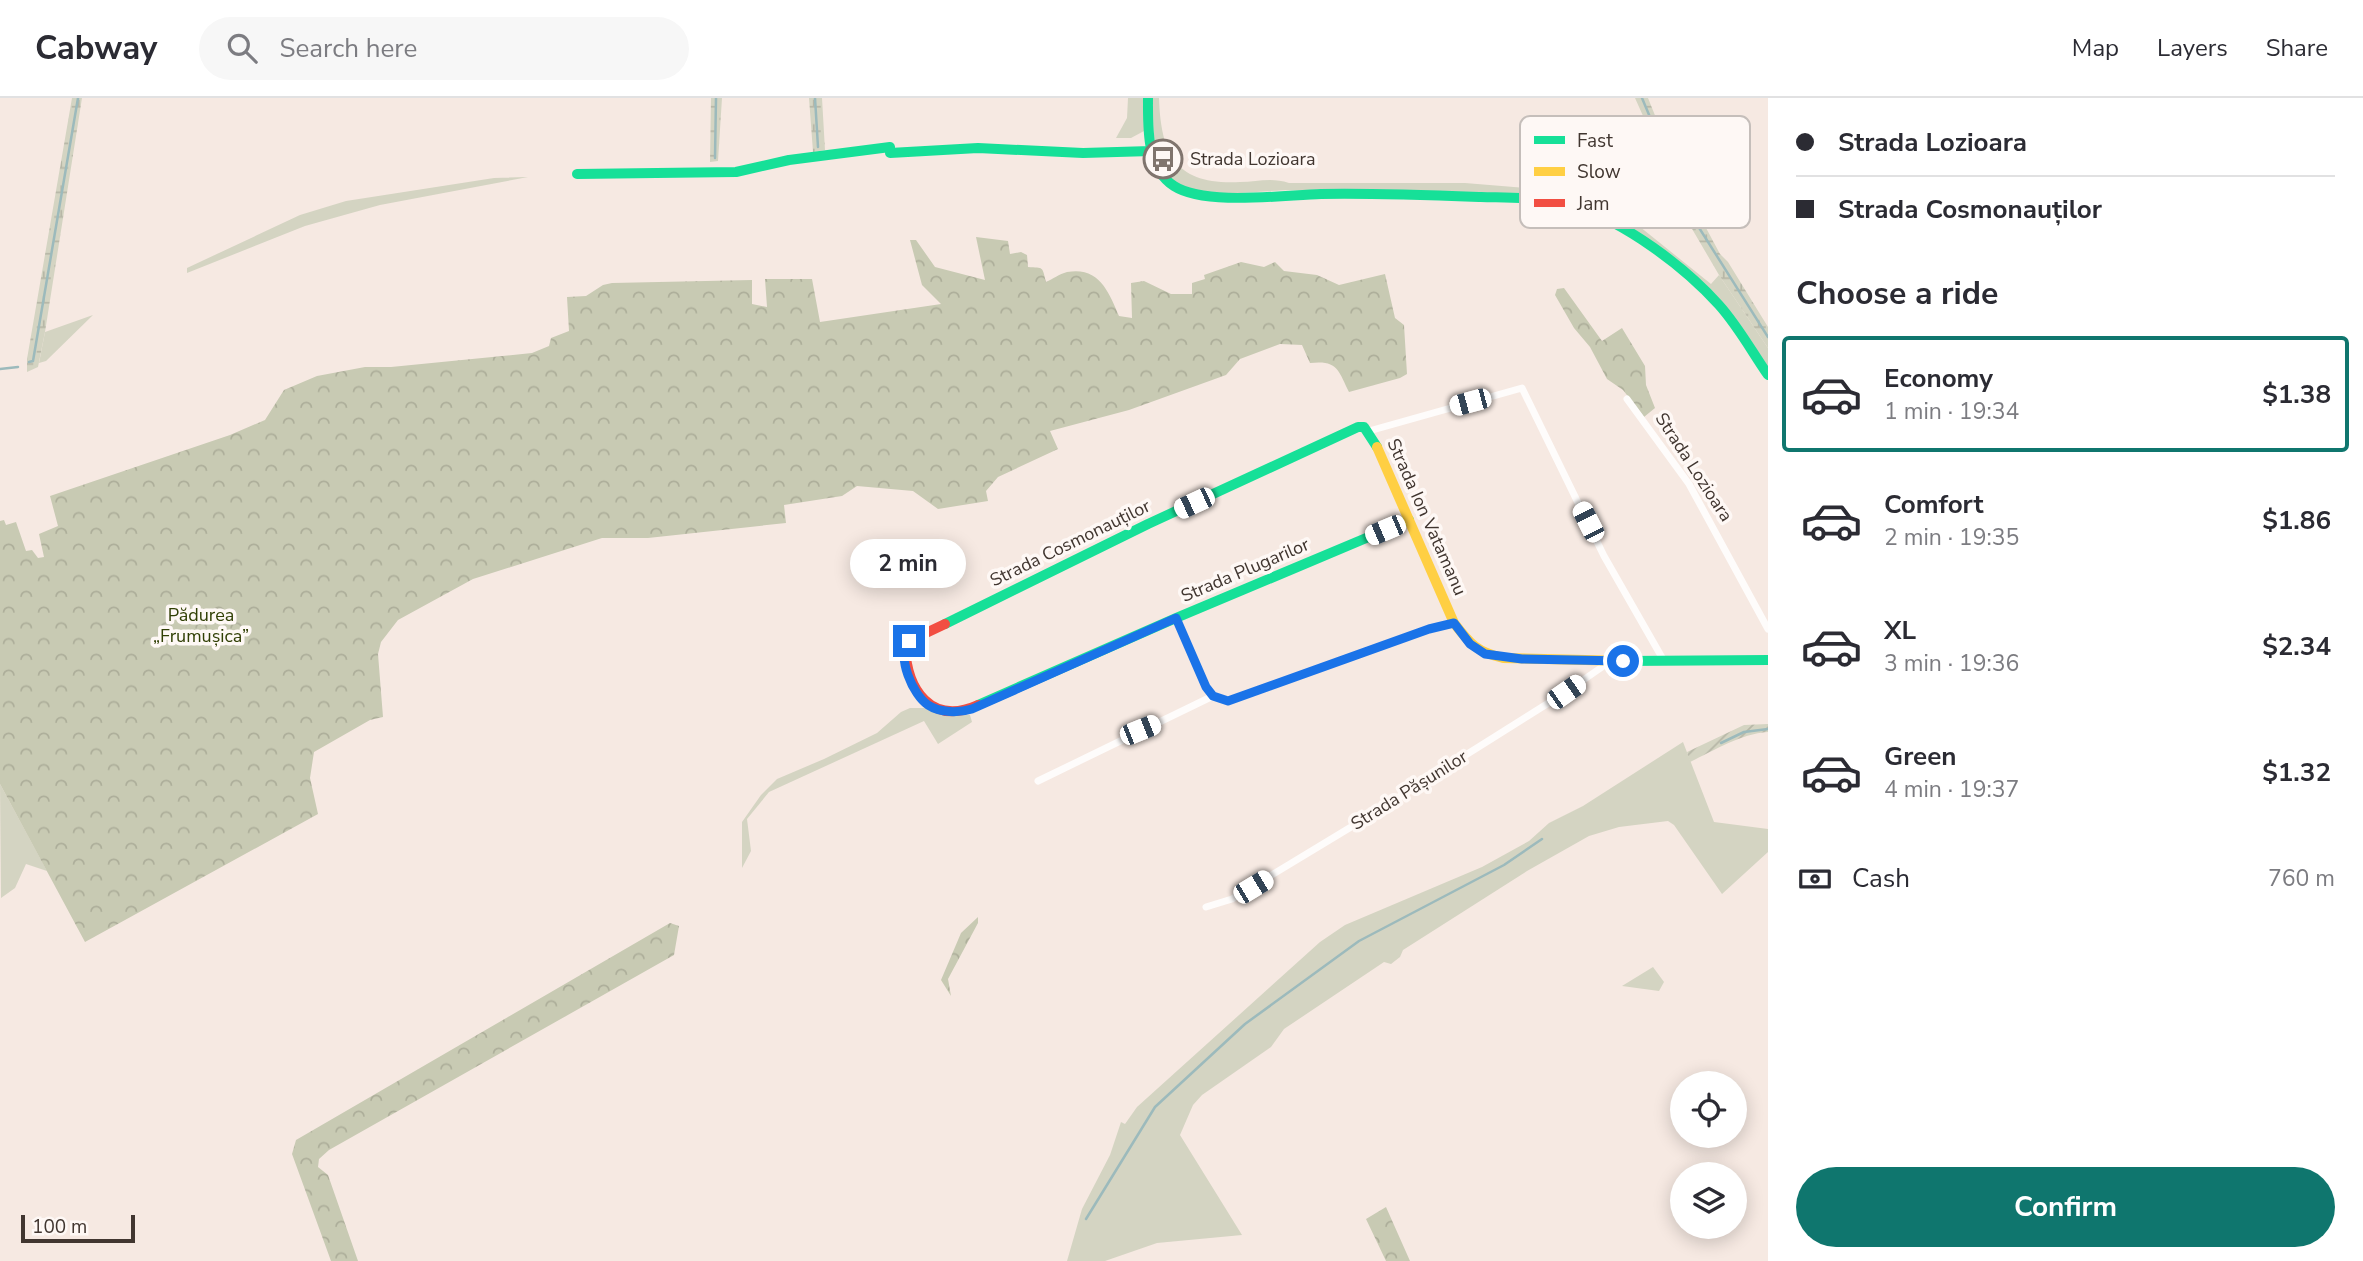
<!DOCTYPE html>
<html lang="en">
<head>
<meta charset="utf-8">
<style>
	body { margin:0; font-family:"Nunito Sans",sans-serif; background:#f7f7f7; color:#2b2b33; height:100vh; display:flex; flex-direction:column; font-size:26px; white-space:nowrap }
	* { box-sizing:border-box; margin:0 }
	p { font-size:23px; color:#7c7c81 }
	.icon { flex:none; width:38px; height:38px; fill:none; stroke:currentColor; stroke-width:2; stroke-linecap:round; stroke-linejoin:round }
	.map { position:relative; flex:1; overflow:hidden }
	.panel { display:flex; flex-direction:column; background:#fff; width:595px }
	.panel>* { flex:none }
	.banner { display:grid; align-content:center; height:154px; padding:0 28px; background:#fff }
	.fabs { position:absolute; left:1670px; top:973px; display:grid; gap:14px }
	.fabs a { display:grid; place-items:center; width:77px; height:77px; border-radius:50%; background:#fff; box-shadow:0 4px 18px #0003; font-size:35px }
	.scale { position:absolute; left:21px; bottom:18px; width:114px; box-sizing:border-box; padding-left:7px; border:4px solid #413630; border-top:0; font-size:19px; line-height:24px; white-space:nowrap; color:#413630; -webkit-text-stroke:5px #fef8f5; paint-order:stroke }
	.end { position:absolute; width:32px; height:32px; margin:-16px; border:9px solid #1a73e8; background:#fff; box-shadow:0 0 0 4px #fff }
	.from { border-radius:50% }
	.bubble { position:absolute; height:49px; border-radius:24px; background:#fff; box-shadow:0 4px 18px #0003; font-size:23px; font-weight:700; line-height:49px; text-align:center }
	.car { position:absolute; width:21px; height:42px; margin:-21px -10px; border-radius:9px; box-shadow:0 0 5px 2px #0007; background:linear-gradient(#fff 24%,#345 0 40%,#fff 0 76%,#345 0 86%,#fff 0) }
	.banner b { display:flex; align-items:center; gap:24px; height:66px; font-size:26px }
	.banner b+b { border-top:2px solid #e1e1e2 }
	.banner i { width:18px; height:18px; background:#2b2b33 }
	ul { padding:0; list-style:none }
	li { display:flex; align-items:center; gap:21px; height:116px; margin:0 14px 10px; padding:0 14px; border:4px solid transparent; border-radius:7px }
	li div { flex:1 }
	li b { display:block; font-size:26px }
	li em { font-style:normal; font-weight:700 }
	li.current { border-color:#0f766e }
	li>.icon { width:63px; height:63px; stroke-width:1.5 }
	h2 { padding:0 28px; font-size:32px; line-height:84px }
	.pay { display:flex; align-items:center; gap:18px; height:77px; padding:0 28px; font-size:26px }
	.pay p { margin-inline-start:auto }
	.cta { display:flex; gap:14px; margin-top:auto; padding:14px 28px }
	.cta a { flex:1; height:80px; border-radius:42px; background:#0f766e; color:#fff; font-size:28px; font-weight:700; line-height:80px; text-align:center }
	header { display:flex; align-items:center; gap:42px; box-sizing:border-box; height:98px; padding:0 35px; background:#fff; border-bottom:2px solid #e1e1e2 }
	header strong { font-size:33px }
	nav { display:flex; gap:38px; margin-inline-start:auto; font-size:24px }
	.search { width:490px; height:63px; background:#f7f7f7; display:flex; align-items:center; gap:18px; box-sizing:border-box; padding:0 24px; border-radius:38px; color:#7c7c81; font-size:26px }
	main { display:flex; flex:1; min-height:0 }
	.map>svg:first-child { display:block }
	.green { fill:#d4d4c2 }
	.forest { fill:url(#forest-crowns) }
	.wetland { fill:url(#wetland-marsh) }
	.garden { fill:url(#garden-furrows) }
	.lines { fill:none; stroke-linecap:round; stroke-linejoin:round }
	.stream { stroke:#9cbabc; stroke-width:2.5 }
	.street { stroke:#fefcfb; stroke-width:7 }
	.fast { stroke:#16e098; stroke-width:10 }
	.slow { stroke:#ffcf43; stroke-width:10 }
	.jam { stroke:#f24e42; stroke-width:10 }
	.route { stroke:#1a73e8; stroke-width:9 }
	.labels { text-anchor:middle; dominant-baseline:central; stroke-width:7; stroke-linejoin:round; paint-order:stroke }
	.poi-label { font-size:18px; fill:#413630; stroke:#fef8f5; text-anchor:start }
	.street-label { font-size:18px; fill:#413630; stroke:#fef8f5 }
	.park-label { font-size:18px; fill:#303f04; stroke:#fef8f5 }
	.key { fill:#fef8f5; stroke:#c5beba; stroke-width:2 }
	.key-label { font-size:19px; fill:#413630 }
</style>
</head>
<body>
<header>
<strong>Cabway</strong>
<div class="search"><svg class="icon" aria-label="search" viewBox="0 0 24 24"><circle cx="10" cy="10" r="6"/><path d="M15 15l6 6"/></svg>Search here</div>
<nav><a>Map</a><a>Layers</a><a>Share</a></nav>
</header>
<main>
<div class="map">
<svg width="1768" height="1163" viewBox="0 0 1768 1163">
	<defs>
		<pattern id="forest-crowns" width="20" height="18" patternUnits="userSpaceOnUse" patternTransform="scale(1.75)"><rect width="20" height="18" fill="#c8cab3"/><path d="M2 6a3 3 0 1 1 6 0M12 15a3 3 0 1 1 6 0" fill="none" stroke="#adae9a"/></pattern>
		<pattern id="wetland-marsh" width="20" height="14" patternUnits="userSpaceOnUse" patternTransform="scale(1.75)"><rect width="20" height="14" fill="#d4d4c2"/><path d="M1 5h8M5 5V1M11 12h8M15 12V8" fill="none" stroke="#b7b7a7"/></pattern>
		<pattern id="garden-furrows" width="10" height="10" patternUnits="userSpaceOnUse" patternTransform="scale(1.75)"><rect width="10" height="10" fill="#d4d4c2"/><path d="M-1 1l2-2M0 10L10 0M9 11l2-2" fill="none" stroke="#b7b7a7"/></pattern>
	</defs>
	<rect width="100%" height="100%" fill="#f6e9e2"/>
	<path class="green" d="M1128,0H1143L1144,33L1131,40H1116L1127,20Z
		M1153,0H1159C1161,59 1177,87 1240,84C1257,84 1271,79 1289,85H1465L1537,91L1592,102L1619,112L1711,186L1719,177L1768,250V270L1729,213L1628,131L1602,113L1576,105C1482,101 1388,94 1295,92C1261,92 1209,102 1179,88C1151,75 1153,25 1153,0Z
		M528,79L380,107L305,128L187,175V170L300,117L346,103L494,80Z
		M93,217L46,263L39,265L45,234Z
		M910,610H924L947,617H970L972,624L938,646L924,623L769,694L747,721L751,753L742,770V724L761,697L777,681L824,661L877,635L901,614Z
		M1683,644L1714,724L1768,731V754L1722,796L1674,727L1668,723L1619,729L1589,738L1527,773L1403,852L1400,859L1391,866L1384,864L1284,931L1271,949L1202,997L1193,1007L1180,1037L1242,1137L1157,1145L1105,1163H1067L1082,1111L1110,1057L1121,1024L1125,1026L1137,1009L1320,844L1345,827L1482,769L1529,743L1549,725L1583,708Z
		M0,686L47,773L26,766L15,790L1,800Z
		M1653,869L1664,884L1659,893L1622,888Z"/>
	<path class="forest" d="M976,139L1008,143L1010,156L1021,154L1027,157L1028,169C1044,170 1042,168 1046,184C1053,181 1059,176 1067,174C1099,168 1109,194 1119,218L1132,220L1131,185L1144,183L1171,196H1192V185L1205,181L1204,177L1241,164L1264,169L1275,164L1284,173L1317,177L1339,187L1385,176L1395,220L1404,227L1407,276L1400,280L1349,294C1338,272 1338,262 1310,265L1302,247L1280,246L1240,261L1226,277L1129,312L1050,333L1058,351L998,379L986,393L988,403L938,411L913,393L857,388L842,398L784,407L786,425L648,440H602L473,481L398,522L381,544L378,556L383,619L370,622L314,654L310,680L318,716L85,844L0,686V423L4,422L6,427L16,424L26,453L32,452L38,460L44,459L39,436L58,428L50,398L230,337L265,322L284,292L317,278L365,269H391L532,255L549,248L551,240L569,233L567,199L586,198L603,187L612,185L752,182V206L767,209L765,181H812L820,224L941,206L922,187L910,142H916L935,169L985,182Z
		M1564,190L1602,243L1622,230L1645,268L1646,287L1655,310L1644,319L1623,292L1607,281L1590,249L1574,230L1555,197L1557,191Z
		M978,819V825L948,881L951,898L941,882L961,835Z
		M670,825L679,828L674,857L329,1052L319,1061L318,1069L328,1077L358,1163H331L292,1056L296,1042Z
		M1386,1109L1410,1163H1386L1366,1121Z"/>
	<path class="wetland" d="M72,0H82L45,234L38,269L27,274V261Z
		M711,0H722L718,63L710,64Z
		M809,0H822L825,52L813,54Z
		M1635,0H1648L1683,87L1720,156L1728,164L1768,229V250L1719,177L1688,124L1681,118L1682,105Z"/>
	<path class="garden" d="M1768,626V634C1740,636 1715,652 1690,664L1687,654L1744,627Z"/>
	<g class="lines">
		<path class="stream" d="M815,0L818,49
			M1642,0L1691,117L1768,239
			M715,60L716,0
			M29,264L33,263L78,0
			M0,271L18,269
			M1721,645L1744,634L1768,631
			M1086,1121L1155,1009L1245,926L1359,843L1504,767L1542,741"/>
		<path class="street" d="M1627,301L1689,386L1768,531
			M1369,333L1522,290L1604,458L1664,563
			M1176,520L1206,589L1213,598L1228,603L1429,531L1454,525
			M1038,683L1213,598
			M1206,809L1232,801L1356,726L1566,594L1602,569V563"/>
		<path class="fast" d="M1148,0C1148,29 1146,70 1174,88C1205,108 1284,97 1321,96C1374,95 1427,97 1481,99C1512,100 1545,99 1576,109C1625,124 1685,169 1719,207C1738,228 1752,254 1768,277
			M577,76L736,74L789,62L890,49V55L978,50L1083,55L1151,53
			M945,526L1148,426L1358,329H1364L1377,349
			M1626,563L1768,562
			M978,607L1176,520L1409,422"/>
		<path class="slow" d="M1377,349L1454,525C1470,546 1477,554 1503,560L1626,563"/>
		<path class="jam" d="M945,526L909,543L905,548C907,592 931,628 978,607"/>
	</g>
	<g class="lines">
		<path class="route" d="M909,543C896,559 913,597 928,607C940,615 959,615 972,611L1176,520L1206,589L1213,598L1228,603L1429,531L1454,525L1470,546L1485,556L1522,561L1623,563"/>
	</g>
	<defs>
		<symbol id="bus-ring" viewBox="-11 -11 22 22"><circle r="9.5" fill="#fef8f5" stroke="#80756e" stroke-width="1.5"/><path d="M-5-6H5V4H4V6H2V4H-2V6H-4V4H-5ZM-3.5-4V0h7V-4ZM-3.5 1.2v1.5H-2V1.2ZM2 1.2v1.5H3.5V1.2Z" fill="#80756e"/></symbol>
	</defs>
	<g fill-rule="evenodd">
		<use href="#bus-ring" x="1141" y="39" width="44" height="44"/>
	</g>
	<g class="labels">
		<g class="poi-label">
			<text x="1190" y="61">Strada Lozioara</text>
		</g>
		<g class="street-label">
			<text transform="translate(1694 369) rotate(57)">Strada Lozioara</text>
			<text transform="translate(1427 419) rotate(66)">Strada Ion Vatamanu</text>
			<text transform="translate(1070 445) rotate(-26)">Strada Cosmonauților</text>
			<text transform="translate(1245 472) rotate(-23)">Strada Plugarilor</text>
			<text transform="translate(1409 692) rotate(-32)">Strada Pășunilor</text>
		</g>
		<g class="park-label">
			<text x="201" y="517">Pădurea<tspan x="201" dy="21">„Frumușica”</tspan></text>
		</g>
	</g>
	<rect x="1520" y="18" width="230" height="112" rx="10" class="key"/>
	<rect x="1534" y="38" width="31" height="8" fill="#16e098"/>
	<rect x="1534" y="69" width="31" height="9" fill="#ffcf43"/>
	<rect x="1534" y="101" width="31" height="8" fill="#f24e42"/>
	<g class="key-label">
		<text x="1577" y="49">Fast</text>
		<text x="1577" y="80">Slow</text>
		<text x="1577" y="112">Jam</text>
	</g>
</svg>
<div class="fabs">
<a><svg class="icon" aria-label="locate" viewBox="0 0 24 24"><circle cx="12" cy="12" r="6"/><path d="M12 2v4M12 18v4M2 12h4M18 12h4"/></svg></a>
<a><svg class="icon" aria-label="layers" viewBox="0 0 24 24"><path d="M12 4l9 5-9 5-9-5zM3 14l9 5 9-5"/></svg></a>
</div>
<div class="scale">100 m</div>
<i class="end from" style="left:1623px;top:563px"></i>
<i class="end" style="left:909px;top:543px"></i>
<div class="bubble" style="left:850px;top:441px;width:116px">2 min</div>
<i class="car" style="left:1470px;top:304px;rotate:255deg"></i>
<i class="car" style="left:1194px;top:405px;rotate:245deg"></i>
<i class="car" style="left:1588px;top:424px;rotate:333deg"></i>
<i class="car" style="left:1385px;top:432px;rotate:247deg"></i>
<i class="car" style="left:1566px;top:594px;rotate:55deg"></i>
<i class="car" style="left:1140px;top:632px;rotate:68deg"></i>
<i class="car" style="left:1253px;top:789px;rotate:59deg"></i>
</div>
<section class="panel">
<div class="banner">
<b><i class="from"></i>Strada Lozioara</b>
<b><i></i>Strada Cosmonauților</b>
</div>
<h2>Choose a ride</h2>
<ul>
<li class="current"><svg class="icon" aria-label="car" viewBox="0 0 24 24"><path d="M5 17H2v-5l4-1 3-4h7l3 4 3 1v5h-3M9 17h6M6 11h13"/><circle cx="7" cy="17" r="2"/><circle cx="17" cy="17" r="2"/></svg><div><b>Economy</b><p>1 min · 19:34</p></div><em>$1.38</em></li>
<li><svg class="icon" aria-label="car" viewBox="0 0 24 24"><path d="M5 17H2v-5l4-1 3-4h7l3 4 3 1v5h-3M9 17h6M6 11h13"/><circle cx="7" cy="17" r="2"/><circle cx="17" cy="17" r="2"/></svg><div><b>Comfort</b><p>2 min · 19:35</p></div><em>$1.86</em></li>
<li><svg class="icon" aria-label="car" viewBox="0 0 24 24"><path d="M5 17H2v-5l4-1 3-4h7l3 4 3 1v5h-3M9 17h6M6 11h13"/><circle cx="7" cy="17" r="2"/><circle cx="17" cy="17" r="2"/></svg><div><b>XL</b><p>3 min · 19:36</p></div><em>$2.34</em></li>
<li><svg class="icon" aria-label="car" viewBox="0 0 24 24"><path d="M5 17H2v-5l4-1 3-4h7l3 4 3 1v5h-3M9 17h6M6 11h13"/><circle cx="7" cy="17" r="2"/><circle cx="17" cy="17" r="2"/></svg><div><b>Green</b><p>4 min · 19:37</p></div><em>$1.32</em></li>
</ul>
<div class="pay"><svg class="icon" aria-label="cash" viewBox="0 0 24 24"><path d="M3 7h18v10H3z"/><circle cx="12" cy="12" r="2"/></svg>Cash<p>760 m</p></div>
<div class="cta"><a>Confirm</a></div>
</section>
</main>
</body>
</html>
